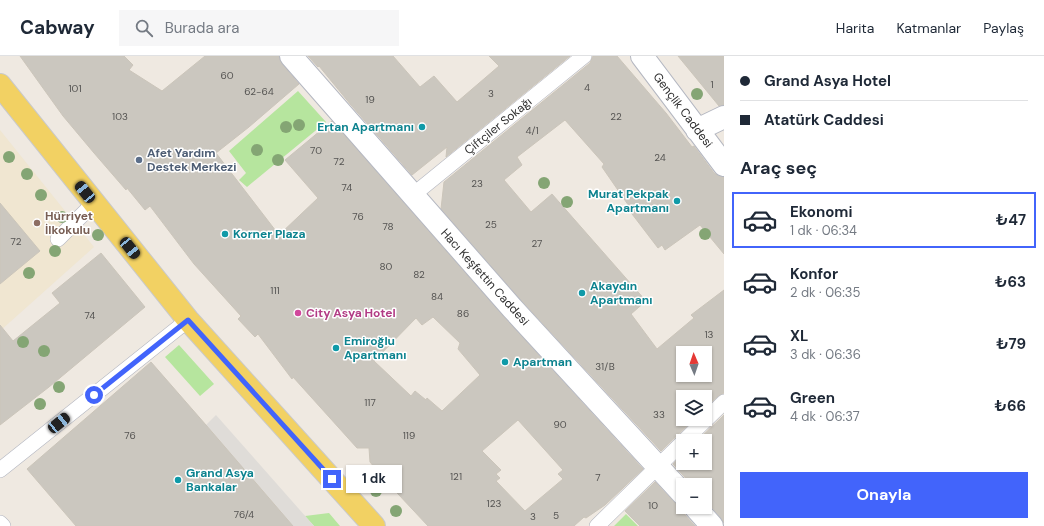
<!DOCTYPE html>
<html lang="tr">
<head>
<meta charset="utf-8">
<style>
	body { margin:0; font-family:"DM Sans",sans-serif; background:#f6f6f7; color:#1f2937; height:100vh; display:flex; flex-direction:column; font-size:15px; white-space:nowrap }
	* { box-sizing:border-box; margin:0 }
	p { font-size:13px; color:#747a83 }
	.icon { flex:none; width:22px; height:22px; fill:none; stroke:currentColor; stroke-width:2; stroke-linecap:round; stroke-linejoin:round }
	.map { position:relative; flex:1; overflow:hidden }
	.details { display:flex; flex-direction:column; background:#fff; width:320px }
	.details>* { flex:none }
	.guide { display:grid; align-content:center; height:88px; padding:0 16px; background:#fff }
	.needle { width:26px; rotate:358deg }
	.controls { position:absolute; left:676px; top:290px; display:grid; gap:8px }
	.controls a { display:grid; place-items:center; width:36px; height:36px; border-radius:0px; background:#fff; box-shadow:0 1px 3px #0004; font-size:20px }
	.end { position:absolute; width:18px; height:18px; margin:-9px; border:5px solid #4264fb; background:#fff; box-shadow:0 0 0 2px #fff }
	.from { border-radius:50% }
	.bubble { position:absolute; height:28px; border-radius:0px; background:#fff; box-shadow:0 1px 3px #0004; font-size:13px; font-weight:700; line-height:28px; text-align:center }
	.car { position:absolute; width:12px; height:24px; margin:-12px -6px; border-radius:5px; box-shadow:0 0 3px 1px #0007; background:linear-gradient(#222 24%,#8ab4d8 0 40%,#222 0 76%,#8ab4d8 0 86%,#222 0) }
	.guide b { display:flex; align-items:center; gap:14px; height:38px; font-size:15px }
	.guide b+b { border-top:1px solid #e0e1e3 }
	.guide i { width:10px; height:10px; background:#1f2937 }
	ul { padding:0; list-style:none }
	li { display:flex; align-items:center; gap:12px; height:56px; margin:0 8px 6px; padding:0 8px; border:2px solid transparent; border-radius:0px }
	li div { flex:1 }
	li b { display:block; font-size:15px }
	li em { font-style:normal; font-weight:700 }
	li.on { border-color:#4264fb }
	li>.icon { width:36px; height:36px; stroke-width:1.5 }
	h2 { padding:0 16px; font-size:18px; line-height:48px }
	.cta { display:flex; gap:8px; margin-top:auto; padding:8px 16px }
	.cta a { flex:1; height:46px; border-radius:0px; background:#4264fb; color:#fff; font-size:16px; font-weight:700; line-height:46px; text-align:center }
	header { display:flex; align-items:center; gap:24px; box-sizing:border-box; height:56px; padding:0 20px; background:#fff; border-bottom:1px solid #e0e1e3 }
	header strong { font-size:19px }
	nav { display:flex; gap:22px; margin-inline-start:auto; font-size:14px }
	.search { width:280px; height:36px; background:#f6f6f7; display:flex; align-items:center; gap:10px; box-sizing:border-box; padding:0 14px; border-radius:0px; color:#747a83; font-size:15px }
	main { display:flex; flex:1; min-height:0 }
	.map>svg:first-child { display:block }
	.education { fill:#f0e6d1 }
	.green { fill:#b6e59e }
	.plaza { fill:#dfdcd8 }
	.building { fill:#cbc7bf; stroke:#cbc5ba; fill-rule:evenodd }
	.lines { fill:none; stroke-linecap:round; stroke-linejoin:round }
	.service-casing { stroke:#b4b7c1; stroke-width:16 }
	.minor-casing { stroke:#b4b7c1; stroke-width:24 }
	.primary-casing { stroke:#c9c9c9; stroke-width:24 }
	.service { stroke:#fff; stroke-width:15 }
	.minor { stroke:#fff; stroke-width:22 }
	.primary { stroke:#f2d163; stroke-width:22 }
	.tree { fill:#84a574 }
	.route { stroke:#4264fb; stroke-width:5 }
	.culture-dot { fill:#0f9aa8; stroke:#fff; stroke-width:1.5 }
	.service-dot { fill:#5c6f8a; stroke:#fff; stroke-width:1.5 }
	.education-dot { fill:#8d6e63; stroke:#fff; stroke-width:1.5 }
	.hotel-dot { fill:#d1479c; stroke:#fff; stroke-width:1.5 }
	.labels { text-anchor:middle; dominant-baseline:central; stroke-width:3; stroke-linejoin:round; paint-order:stroke }
	.number-label { font-size:10px; fill:#555452 }
	.street-label { font-size:12px; fill:#2e2e2e; stroke:#fff }
	.culture-label { font-size:12px; font-weight:bold; fill:#0d838f; stroke:#fff; text-anchor:start }
	.service-label { font-size:12px; font-weight:bold; fill:#4e5e75; stroke:#fff; text-anchor:start }
	.education-label { font-size:12px; font-weight:bold; fill:#785e54; stroke:#fff; text-anchor:start }
	.hotel-label { font-size:12px; font-weight:bold; fill:#b23c85; stroke:#fff; text-anchor:start }
</style>
</head>
<body>
<header>
<strong>Cabway</strong>
<div class="search"><svg class="icon" aria-label="search" viewBox="0 0 24 24"><circle cx="10" cy="10" r="6"/><path d="M15 15l6 6"/></svg>Burada ara</div>
<nav><a>Harita</a><a>Katmanlar</a><a>Paylaş</a></nav>
</header>
<main>
<div class="map">
<svg width="724" height="470" viewBox="0 0 724 470">
	<rect width="100%" height="100%" fill="#efe9e1"/>
	<path class="education" d="M0,74L94,191L0,275Z"/>
	<path class="green" d="M298,35L326,66L247,131L239,124L246,117L229,95Z
		M179,289L214,328L200,340L165,301Z
		M329,457L340,470H314L305,460Z
		M626,458L638,470H614Z"/>
	<path class="plaza" d="M216,359L314,470H254L206,369Z"/>
	<path class="building" d="M20,0H124L133,9L129,14L162,35L205,0H279L282,8L299,28L249,71L216,97L279,179L318,142L285,104L332,65L503,260L643,413L605,449L586,462L584,461L574,470H428L384,423L370,406L369,392H357L293,321L292,323L258,278L255,281L238,263L241,260L194,208L150,150L145,154L127,132L126,134L94,97L63,60ZM433,261L460,287L458,293L480,319L442,355L427,342L426,344L415,335L411,340L374,305L416,262L422,269ZM518,364L563,414L558,418L563,423L525,455L496,425L500,422L496,418L501,414L482,395Z
		M308,0H393L420,31L434,20L457,46L499,10L489,0H570L446,101L447,91L412,119L351,49L319,10L318,11Z
		M593,0H617L666,57L692,91L694,90L714,117L719,120L724,121V198L700,169L665,194L662,189L658,192L629,154L631,153L602,111L604,108L565,64L517,101L522,109L504,124L531,156L552,138L646,245L631,258L657,293L694,262L691,259L724,234V337L718,340L705,352V341H683V363H694L661,395L521,244L441,153L444,126L590,7ZM683,297H705V319H683Z
		M678,0H724V49L719,50Z
		M0,147L40,195L0,228Z
		M101,197L145,251L49,331L0,369V269L13,285L60,247L52,237Z
		M151,306L206,369L293,470H76L27,413Z
		M724,359V467L721,462L705,443V429H692L673,408L683,399V407H705V385H697Z
		M655,426L674,446L679,450H683V454L685,459L695,470H640L625,455Z"/>
	<g class="lines">
		<defs>
			<path id="service" d="M413,139L584,0
				M58,183L94,147
				M684,385L724,346
				M0,414L188,264
				M0,467L3,470
				M597,470L683,386"/>
			<path id="minor" d="M291,0L512,252L683,438
				M642,0L724,109
				M697,74L724,61
				M695,451L712,470"/>
			<path id="primary" d="M0,29L188,264L374,470"/>
		</defs>
		<use href="#service" class="service-casing"/>
		<use href="#minor" class="minor-casing"/>
		<use href="#primary" class="primary-casing"/>
		<use href="#service" class="service"/>
		<use href="#minor" class="minor"/>
		<use href="#primary" class="primary"/>
	</g>
	<g class="tree">
		<circle cx="697" cy="38" r="6"/>
		<circle cx="299" cy="69" r="6"/>
		<circle cx="286" cy="71" r="6"/>
		<circle cx="257" cy="94" r="6"/>
		<circle cx="9" cy="101" r="6"/>
		<circle cx="278" cy="104" r="6"/>
		<circle cx="27" cy="118" r="6"/>
		<circle cx="544" cy="127" r="6"/>
		<circle cx="41" cy="139" r="6"/>
		<circle cx="567" cy="146" r="6"/>
		<circle cx="62" cy="161" r="6"/>
		<circle cx="705" cy="178" r="6"/>
		<circle cx="98" cy="179" r="6"/>
		<circle cx="55" cy="195" r="6"/>
		<circle cx="29" cy="217" r="6"/>
		<circle cx="23" cy="286" r="6"/>
		<circle cx="44" cy="295" r="6"/>
		<circle cx="59" cy="331" r="6"/>
		<circle cx="40" cy="348" r="6"/>
		<circle cx="376" cy="435" r="6"/>
		<circle cx="396" cy="455" r="6"/>
	</g>
	<g class="lines">
		<path class="route" d="M94,339L188,264L332,423"/>
	</g>
	<g class="culture-dot">
		<circle cx="422" cy="71" r="4"/>
		<circle cx="677" cy="145" r="4"/>
		<circle cx="225" cy="178" r="4"/>
		<circle cx="582" cy="237" r="4"/>
		<circle cx="336" cy="292" r="4"/>
		<circle cx="505" cy="306" r="4"/>
		<circle cx="178" cy="424" r="4"/>
	</g>
	<circle class="service-dot" cx="139" cy="104" r="4"/>
	<circle class="education-dot" cx="37" cy="167" r="4"/>
	<circle class="hotel-dot" cx="298" cy="257" r="4"/>
	<g class="labels">
		<g class="number-label">
			<text x="227" y="19">60</text>
			<text x="712" y="28">1</text>
			<text x="587" y="31">4</text>
			<text x="75" y="32">101</text>
			<text x="259" y="35">62-64</text>
			<text x="491" y="37">3</text>
			<text x="370" y="43">19</text>
			<text x="120" y="60">103</text>
			<text x="616" y="60">22</text>
			<text x="532" y="74">4/1</text>
			<text x="316" y="94">70</text>
			<text x="660" y="101">24</text>
			<text x="339" y="105">72</text>
			<text x="477" y="127">23</text>
			<text x="347" y="131">74</text>
			<text x="358" y="160">76</text>
			<text x="491" y="168">25</text>
			<text x="388" y="170">78</text>
			<text x="16" y="185">72</text>
			<text x="537" y="187">27</text>
			<text x="386" y="210">80</text>
			<text x="419" y="218">82</text>
			<text x="275" y="234">111</text>
			<text x="437" y="240">84</text>
			<text x="463" y="257">86</text>
			<text x="90" y="259">74</text>
			<text x="709" y="278">13</text>
			<text x="605" y="310">31/B</text>
			<text x="370" y="346">117</text>
			<text x="659" y="358">33</text>
			<text x="560" y="368">90</text>
			<text x="130" y="379">76</text>
			<text x="409" y="379">119</text>
			<text x="456" y="420">121</text>
			<text x="598" y="421">7</text>
			<text x="494" y="447">123</text>
			<text x="653" y="449">10</text>
			<text x="244" y="458">76/4</text>
			<text x="556" y="459">5</text>
			<text x="533" y="460">3</text>
		</g>
		<g class="street-label">
			<text transform="translate(683 54) rotate(53)">Gençlik Caddesi</text>
			<text transform="translate(498 70) rotate(-39)">Çiftçiler Sokağı</text>
			<text transform="translate(485 221) rotate(48)">Hacı Keşfettin Caddesi</text>
		</g>
		<g class="culture-label">
			<text x="414" y="71" text-anchor="end">Ertan Apartmanı</text>
			<text x="669" y="138" text-anchor="end">Murat Pekpak<tspan x="669" dy="14">Apartmanı</tspan></text>
			<text x="233" y="178">Korner Plaza</text>
			<text x="590" y="230">Akaydın<tspan x="590" dy="14">Apartmanı</tspan></text>
			<text x="344" y="285">Emiroğlu<tspan x="344" dy="14">Apartmanı</tspan></text>
			<text x="513" y="306">Apartman</text>
			<text x="186" y="417">Grand Asya<tspan x="186" dy="14">Bankalar</tspan></text>
		</g>
		<g class="service-label">
			<text x="147" y="97">Afet Yardım<tspan x="147" dy="14">Destek Merkezi</tspan></text>
		</g>
		<g class="education-label">
			<text x="45" y="160">Hürriyet<tspan x="45" dy="14">İlkokulu</tspan></text>
		</g>
		<g class="hotel-label">
			<text x="306" y="257">City Asya Hotel</text>
		</g>
	</g>
</svg>
<div class="controls">
<a><svg class="needle" viewBox="-14 -14 28 28"><path d="M0-13l5 13h-10z" fill="#e53935"/><path d="M0 13l5-13h-10z" fill="#747a83"/></svg></a>
<a><svg class="icon" aria-label="layers" viewBox="0 0 24 24"><path d="M12 4l9 5-9 5-9-5zM3 14l9 5 9-5"/></svg></a>
<a>+</a>
<a>−</a>
</div>
<i class="end from" style="left:94px;top:339px"></i>
<i class="end" style="left:332px;top:423px"></i>
<div class="bubble" style="left:346px;top:409px;width:56px">1 dk</div>
<i class="car" style="left:85px;top:136px;rotate:321deg"></i>
<i class="car" style="left:130px;top:192px;rotate:141deg"></i>
<i class="car" style="left:59px;top:367px;rotate:51deg"></i>
</div>
<section class="details">
<div class="guide">
<b><i class="from"></i>Grand Asya Hotel</b>
<b><i></i>Atatürk Caddesi</b>
</div>
<h2>Araç seç</h2>
<ul>
<li class="on"><svg class="icon" aria-label="car" viewBox="0 0 24 24"><path d="M5 17H2v-5l4-1 3-4h7l3 4 3 1v5h-3M9 17h6M6 11h13"/><circle cx="7" cy="17" r="2"/><circle cx="17" cy="17" r="2"/></svg><div><b>Ekonomi</b><p>1 dk · 06:34</p></div><em>₺47</em></li>
<li><svg class="icon" aria-label="car" viewBox="0 0 24 24"><path d="M5 17H2v-5l4-1 3-4h7l3 4 3 1v5h-3M9 17h6M6 11h13"/><circle cx="7" cy="17" r="2"/><circle cx="17" cy="17" r="2"/></svg><div><b>Konfor</b><p>2 dk · 06:35</p></div><em>₺63</em></li>
<li><svg class="icon" aria-label="car" viewBox="0 0 24 24"><path d="M5 17H2v-5l4-1 3-4h7l3 4 3 1v5h-3M9 17h6M6 11h13"/><circle cx="7" cy="17" r="2"/><circle cx="17" cy="17" r="2"/></svg><div><b>XL</b><p>3 dk · 06:36</p></div><em>₺79</em></li>
<li><svg class="icon" aria-label="car" viewBox="0 0 24 24"><path d="M5 17H2v-5l4-1 3-4h7l3 4 3 1v5h-3M9 17h6M6 11h13"/><circle cx="7" cy="17" r="2"/><circle cx="17" cy="17" r="2"/></svg><div><b>Green</b><p>4 dk · 06:37</p></div><em>₺66</em></li>
</ul>
<div class="cta"><a>Onayla</a></div>
</section>
</main>
</body>
</html>
